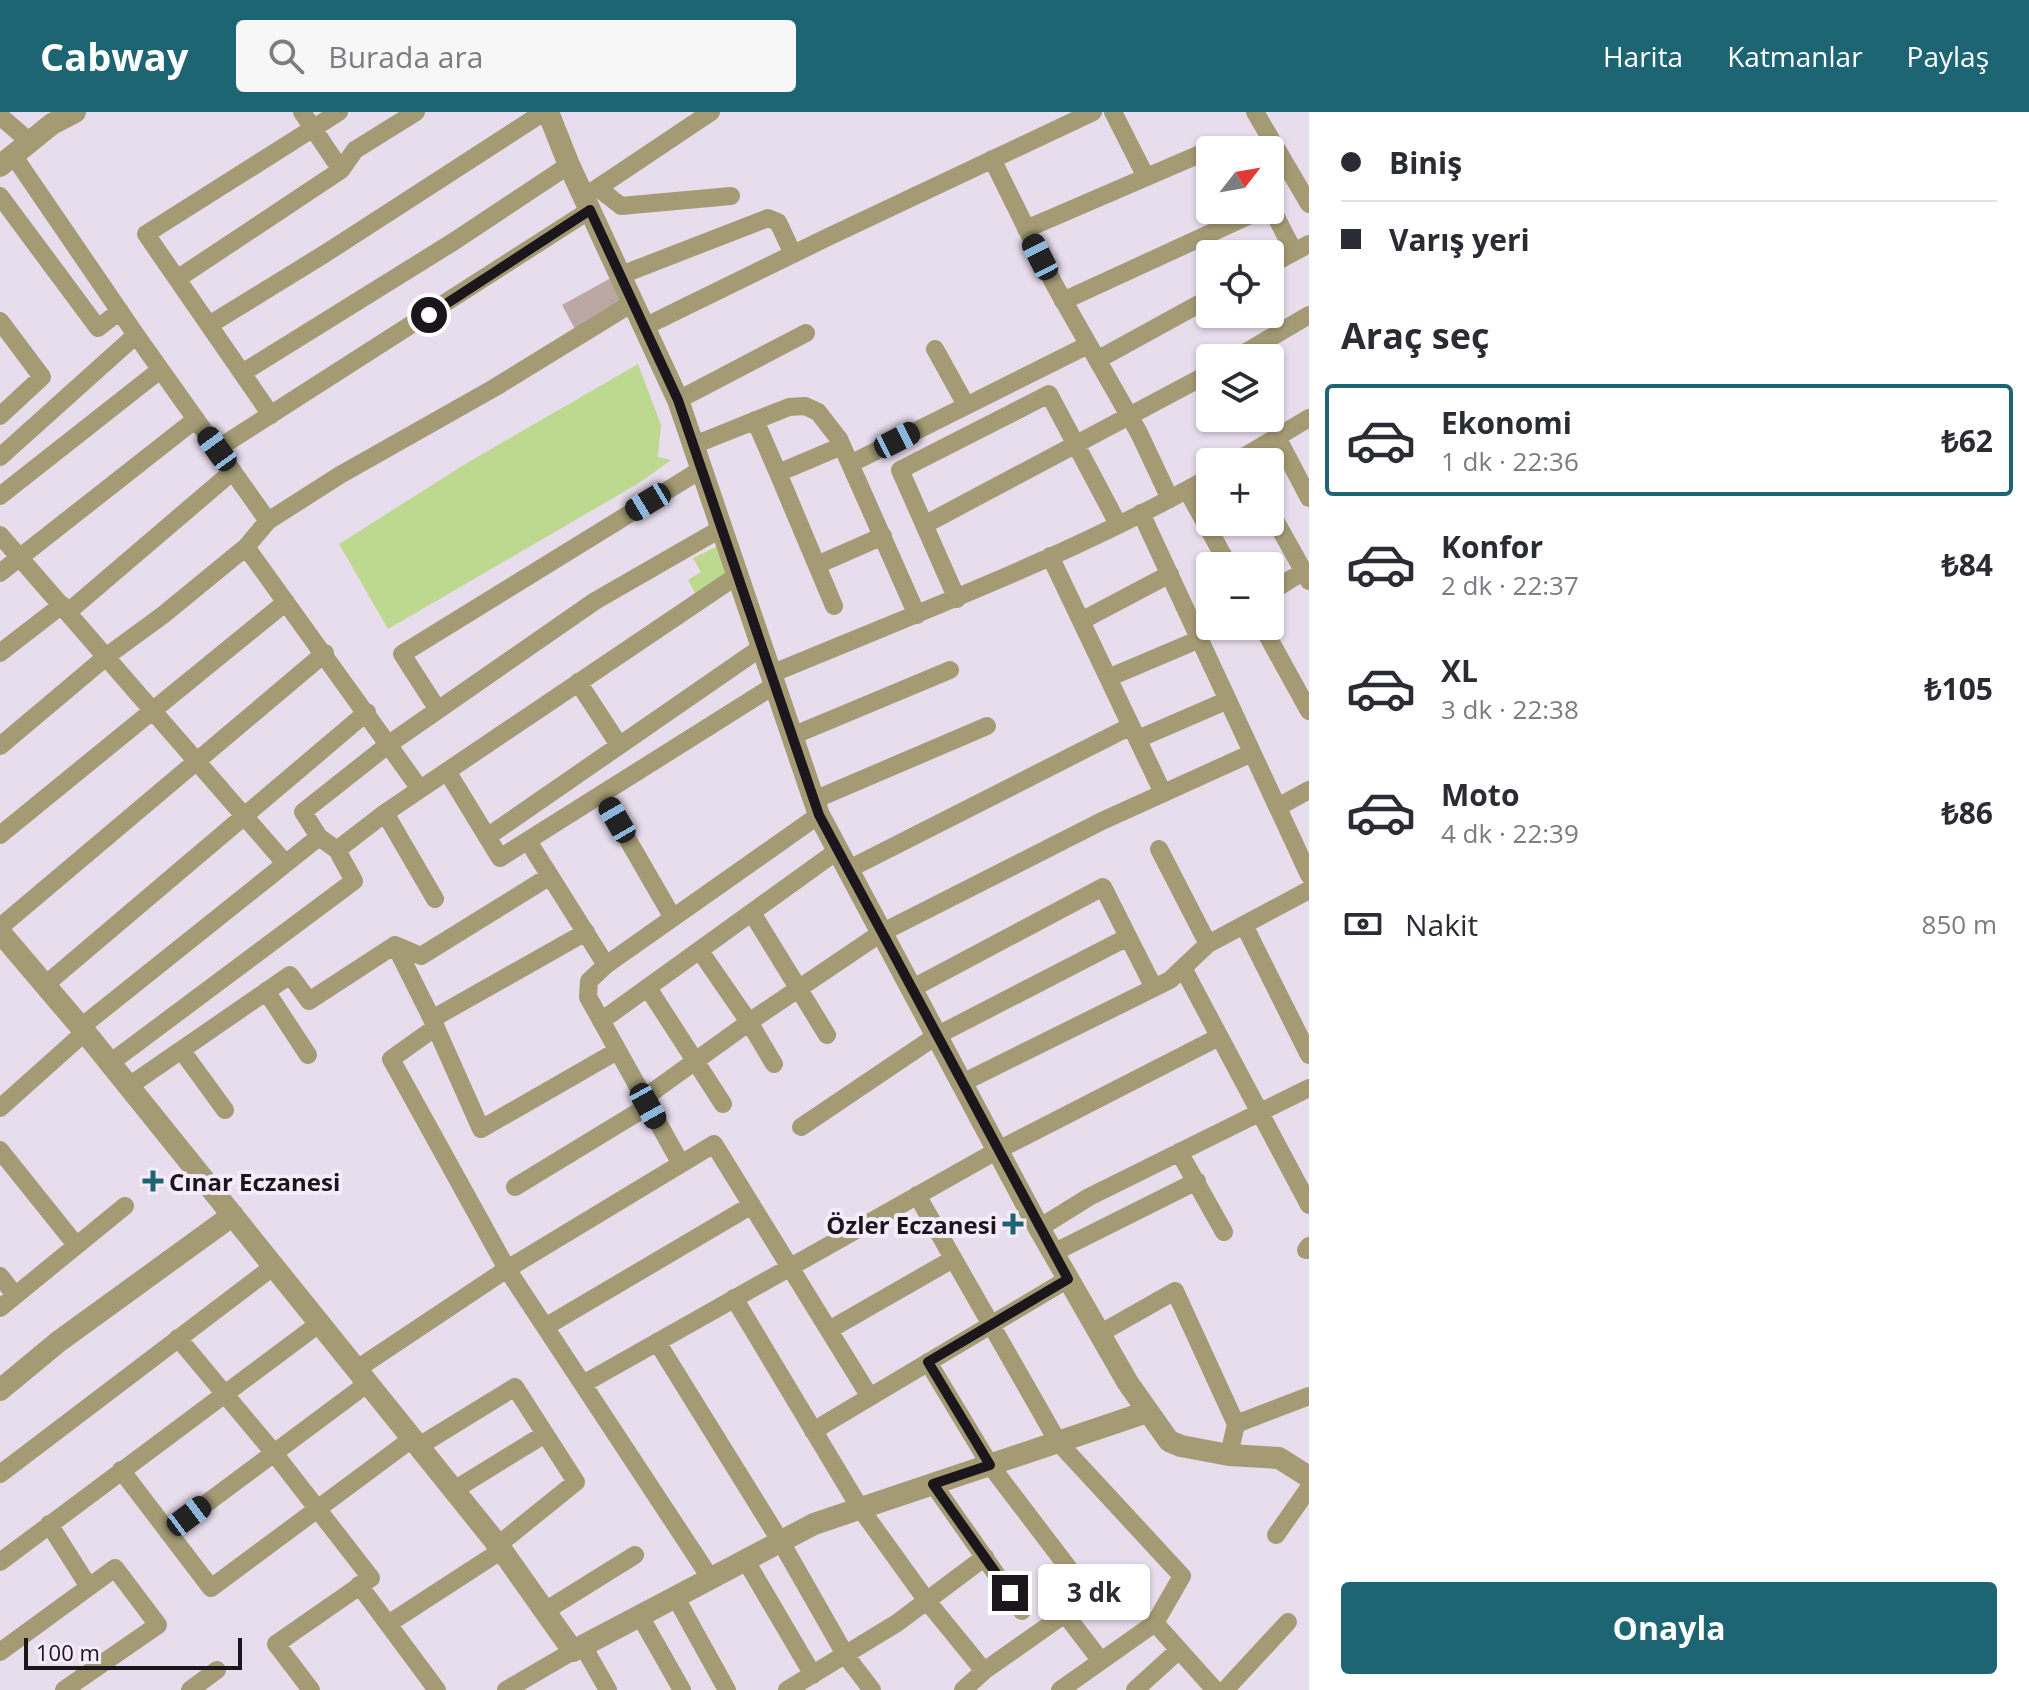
<!DOCTYPE html>
<html lang="tr">
<head>
<meta charset="utf-8">
<style>
	body { margin:0; font-family:"Open Sans",sans-serif; background:#f7f7f7; color:#2b2b33; height:100vh; display:flex; flex-direction:column; font-size:30px; white-space:nowrap }
	* { box-sizing:border-box; margin:0 }
	p { font-size:26px; color:#7c7c81 }
	.icon { flex:none; width:44px; height:44px; fill:none; stroke:currentColor; stroke-width:2; stroke-linecap:round; stroke-linejoin:round }
	.map { position:relative; flex:1; overflow:hidden }
	.sheet { display:flex; flex-direction:column; background:#fff; width:720px }
	.sheet>* { flex:none }
	.guide { display:grid; align-content:center; height:176px; padding:0 32px; background:#fff }
	.needle { width:52px; rotate:59deg }
	.tools { position:absolute; left:1196px; top:24px; display:grid; gap:16px }
	.tools a { display:grid; place-items:center; width:88px; height:88px; border-radius:8px; background:#fff; box-shadow:0 2px 6px #0004; font-size:40px }
	.scale { position:absolute; left:24px; bottom:20px; width:218px; box-sizing:border-box; padding-left:8px; border:4px solid #1a161b; border-top:0; font-size:22px; line-height:28px; white-space:nowrap; color:#1a161b; -webkit-text-stroke:6px #f6ebfa; paint-order:stroke }
	.end { position:absolute; width:36px; height:36px; margin:-18px; border:10px solid #1a161b; background:#fff; box-shadow:0 0 0 4px #fff }
	.from { border-radius:50% }
	.bubble { position:absolute; height:56px; border-radius:8px; background:#fff; box-shadow:0 2px 6px #0004; font-size:26px; font-weight:700; line-height:56px; text-align:center }
	.car { position:absolute; width:24px; height:48px; margin:-24px -12px; border-radius:10px; box-shadow:0 0 6px 2px #0007; background:linear-gradient(#222 24%,#8ab4d8 0 40%,#222 0 76%,#8ab4d8 0 86%,#222 0) }
	.guide b { display:flex; align-items:center; gap:28px; height:76px; font-size:30px }
	.guide b+b { border-top:2px solid #e1e1e2 }
	.guide i { width:20px; height:20px; background:#2b2b33 }
	ul { padding:0; list-style:none }
	li { display:flex; align-items:center; gap:24px; height:112px; margin:0 16px 12px; padding:0 16px; border:4px solid transparent; border-radius:8px }
	li div { flex:1 }
	li b { display:block; font-size:30px }
	li em { font-style:normal; font-weight:700 }
	li.current { border-color:#1e6574 }
	li>.icon { width:72px; height:72px; stroke-width:1.5 }
	h2 { padding:0 32px; font-size:36px; line-height:96px }
	.pay { display:flex; align-items:center; gap:20px; height:88px; padding:0 32px; font-size:30px }
	.pay p { margin-inline-start:auto }
	.cta { display:flex; gap:16px; margin-top:auto; padding:16px 32px }
	.cta a { flex:1; height:92px; border-radius:8px; background:#1e6574; color:#fff; font-size:32px; font-weight:700; line-height:92px; text-align:center }
	header { display:flex; align-items:center; gap:48px; box-sizing:border-box; height:112px; padding:0 40px; background:#1e6574; color:#fff }
	header strong { font-size:38px }
	nav { display:flex; gap:44px; margin-inline-start:auto; font-size:28px }
	.search { width:560px; height:72px; background:#f7f7f7; display:flex; align-items:center; gap:20px; box-sizing:border-box; padding:0 28px; border-radius:8px; color:#7c7c81; font-size:30px }
	main { display:flex; flex:1; min-height:0 }
	.map>svg:first-child { display:block }
	.green { fill:#bcd98f }
	.building { fill:#bba7a4 }
	.lines { fill:none; stroke-linecap:round; stroke-linejoin:round }
	.minor { stroke:#a49a74; stroke-width:18 }
	.tertiary { stroke:#a49a74; stroke-width:22 }
	.route { stroke:#1a161b; stroke-width:10 }
	.poi-dot { fill:#1e6574; stroke:#f6ebfa; stroke-width:3 }
	.labels { text-anchor:middle; dominant-baseline:central; stroke-width:8; stroke-linejoin:round; paint-order:stroke }
	.poi-label { font-size:24px; font-weight:bold; fill:#1a161b; stroke:#f6ebfa; text-anchor:start }
</style>
</head>
<body>
<header>
<strong>Cabway</strong>
<div class="search"><svg class="icon" aria-label="search" viewBox="0 0 24 24"><circle cx="10" cy="10" r="6"/><path d="M15 15l6 6"/></svg>Burada ara</div>
<nav><a>Harita</a><a>Katmanlar</a><a>Paylaş</a></nav>
</header>
<main>
<div class="map">
<svg width="1309" height="1578" viewBox="0 0 1309 1578">
	<rect width="100%" height="100%" fill="#e8dded"/>
	<path class="green" d="M638,252L661,313L658,345L671,348L639,371L388,517L339,432L467,351Z
		M722,432L733,466L700,490L688,468L701,460L693,446Z"/>
	<path class="building" d="M611,166L624,191L575,217L562,193Z"/>
	<g class="lines">
		<path class="minor" d="M302,0L341,58
			M1113,0L1146,65
			M1255,0L1309,92
			M0,4L30,30
			M13,43L136,223L268,409
			M992,47L1054,172L1139,321L1170,387
			M598,76L621,94L731,84
			M0,84L98,216L120,199
			M584,85L711,0
			M1270,93L1294,140
			M1026,117L1221,33
			M1270,153L1309,132
			M621,163L768,106L778,110L793,142
			M177,167L341,58L355,38L416,0
			M1063,189L1261,98
			M0,209L42,265L0,304
			M209,213L326,141L544,0
			M644,215L826,126L1093,0
			M935,237L966,293
			M1236,246L1309,203
			M1097,248L1210,186
			M242,261L453,130L569,53
			M678,288L806,221
			M271,303L146,122L339,0
			M755,308L778,361
			M1277,325L1309,386
			M694,333L789,295L805,294L818,300L839,327L917,503
			M217,337L590,98
			M0,345L136,223
			M1235,350L1309,306
			M850,352L1088,233
			M1187,378L1229,454
			M0,384L160,258
			M1270,399L1309,469
			M1141,401L1309,763
			M924,413L1210,261
			M0,423L285,751
			M246,435L420,677
			M1050,444L1163,681
			M817,453L883,424
			M0,461L196,307
			M1270,480L1304,459
			M957,487L900,358L1049,282L1118,412
			M834,494L778,361L842,334
			M68,500L233,359
			M1081,509L1170,462
			M1262,514L1309,599
			M0,541L62,493
			M771,562C919,500 1070,444 1210,365
			M1108,566L1200,527
			M578,570L619,633
			M438,598L402,542L702,357
			M792,624L950,558
			M1138,627L1228,588
			M0,634L107,544L163,503L246,435L268,409L340,363L494,276L634,190
			M447,659L500,746L775,573
			M602,683L673,806
			M814,688L987,614
			M1278,695L1309,678
			M385,701L435,787
			M0,723L286,490
			M487,725L762,535
			M528,729L606,853L589,869L588,885L681,1052
			M1159,737L1208,832
			M337,738L385,701L738,463
			M847,758L1131,614
			M752,801L827,923
			M1244,813L1309,943
			M0,815L325,541
			M395,833L432,907L481,1017L617,939
			M700,839L749,910L774,952
			M606,853L819,703
			M1183,856L1309,1093
			M45,873L367,600
			M648,876L723,992
			M911,877L1103,775L1154,876
			M266,879L308,943
			M432,907L586,820
			M601,909L837,739
			M81,915L319,725
			M436,915L391,947L507,1157L714,1032L870,1285
			M182,939L225,998
			M110,951L354,769L337,738L319,725L303,700L389,632L595,489L722,416
			M962,971L1170,868L1208,832L1309,778
			M129,974L290,863L309,889L395,833L421,844L550,764
			M644,986L755,906L881,821L1102,709L1252,641
			M0,996L85,920
			M801,1015L936,924L1128,825
			M0,1038L76,1133
			M1179,1040L1224,1120
			M515,1075L648,994
			M917,1083L1058,1330L1182,1464L1155,1511L1060,1578
			M1039,1116L1089,1085L1309,976
			M1306,1138L1309,1134
			M1053,1141L1197,1069
			M0,1164L15,1183
			M734,1186L860,1396L927,1489L984,1559
			M0,1196L125,1094
			M545,1215L752,1093
			M829,1218L953,1147
			M1099,1222L1175,1179L1236,1312
			M178,1226L274,1341L371,1466L276,1532L311,1578
			M657,1230L781,1430L846,1544L872,1578
			M928,1250L990,1353L1073,1462
			M357,1257L507,1157L711,1467
			M583,1272L998,1038L1219,925
			M813,1319L1068,1167
			M419,1334L515,1275L576,1370L498,1433
			M1229,1343L1236,1312L1309,1284
			M121,1358L211,1476L413,1326
			M0,1362L274,1154
			M933,1372L1022,1499
			M454,1378L545,1322
			M49,1412L89,1475
			M168,1420L368,1271
			M1276,1423L1309,1376
			M746,1449L813,1563
			M0,1450L320,1211
			M359,1473L437,1578
			M676,1486L727,1578
			M545,1499L635,1443
			M640,1504L682,1578
			M1155,1511L1215,1578
			M388,1512L502,1438
			M583,1534L608,1578
			M0,1540L115,1456L158,1513L64,1578
			M190,1578L217,1558
			M506,1578L573,1539
			M787,1578L897,1511L985,1445
			M963,1578L984,1559L1065,1502L1101,1549
			M1135,1578L1179,1538
			M1225,1578L1288,1510"/>
		<path class="tertiary" d="M548,0L569,53L678,288L819,703L1039,1116L1128,1271L1169,1329L1181,1334L1229,1343L1279,1346L1309,1365
			M0,54L52,12L75,0
			M0,820L85,920L498,1433L573,1539L814,1412L1147,1300
			M0,1278L58,1230L233,1103"/>
	</g>
	<g class="lines">
		<path class="route" d="M429,203L590,98L678,288L819,703L1068,1167L928,1250L990,1353L933,1372L1010,1481"/>
	</g>
	<g class="poi-dot">
		<path d="M149 1057h8v8h8v8h-8v8h-8v-8h-8v-8h8z"/>
		<path d="M1009 1100h8v8h8v8h-8v8h-8v-8h-8v-8h8z"/>
	</g>
	<g class="labels">
		<g class="poi-label">
			<text x="169" y="1069">Cınar Eczanesi</text>
			<text x="997" y="1112" text-anchor="end">Özler Eczanesi</text>
		</g>
	</g>
</svg>
<div class="tools">
<a><svg class="needle" viewBox="-14 -14 28 28"><path d="M0-13l5 13h-10z" fill="#e53935"/><path d="M0 13l5-13h-10z" fill="#7c7c81"/></svg></a>
<a><svg class="icon" aria-label="locate" viewBox="0 0 24 24"><circle cx="12" cy="12" r="6"/><path d="M12 2v4M12 18v4M2 12h4M18 12h4"/></svg></a>
<a><svg class="icon" aria-label="layers" viewBox="0 0 24 24"><path d="M12 4l9 5-9 5-9-5zM3 14l9 5 9-5"/></svg></a>
<a>+</a>
<a>−</a>
</div>
<div class="scale">100 m</div>
<i class="end from" style="left:429px;top:203px"></i>
<i class="end" style="left:1010px;top:1481px"></i>
<div class="bubble" style="left:1038px;top:1452px;width:112px">3 dk</div>
<i class="car" style="left:1040px;top:145px;rotate:333deg"></i>
<i class="car" style="left:897px;top:328px;rotate:63deg"></i>
<i class="car" style="left:217px;top:337px;rotate:324deg"></i>
<i class="car" style="left:648px;top:390px;rotate:239deg"></i>
<i class="car" style="left:617px;top:708px;rotate:330deg"></i>
<i class="car" style="left:648px;top:994px;rotate:151deg"></i>
<i class="car" style="left:189px;top:1404px;rotate:53deg"></i>
</div>
<section class="sheet">
<div class="guide">
<b><i class="from"></i>Biniş</b>
<b><i></i>Varış yeri</b>
</div>
<h2>Araç seç</h2>
<ul>
<li class="current"><svg class="icon" aria-label="car" viewBox="0 0 24 24"><path d="M5 17H2v-5l4-1 3-4h7l3 4 3 1v5h-3M9 17h6M6 11h13"/><circle cx="7" cy="17" r="2"/><circle cx="17" cy="17" r="2"/></svg><div><b>Ekonomi</b><p>1 dk · 22:36</p></div><em>₺62</em></li>
<li><svg class="icon" aria-label="car" viewBox="0 0 24 24"><path d="M5 17H2v-5l4-1 3-4h7l3 4 3 1v5h-3M9 17h6M6 11h13"/><circle cx="7" cy="17" r="2"/><circle cx="17" cy="17" r="2"/></svg><div><b>Konfor</b><p>2 dk · 22:37</p></div><em>₺84</em></li>
<li><svg class="icon" aria-label="car" viewBox="0 0 24 24"><path d="M5 17H2v-5l4-1 3-4h7l3 4 3 1v5h-3M9 17h6M6 11h13"/><circle cx="7" cy="17" r="2"/><circle cx="17" cy="17" r="2"/></svg><div><b>XL</b><p>3 dk · 22:38</p></div><em>₺105</em></li>
<li><svg class="icon" aria-label="car" viewBox="0 0 24 24"><path d="M5 17H2v-5l4-1 3-4h7l3 4 3 1v5h-3M9 17h6M6 11h13"/><circle cx="7" cy="17" r="2"/><circle cx="17" cy="17" r="2"/></svg><div><b>Moto</b><p>4 dk · 22:39</p></div><em>₺86</em></li>
</ul>
<div class="pay"><svg class="icon" aria-label="cash" viewBox="0 0 24 24"><path d="M3 7h18v10H3z"/><circle cx="12" cy="12" r="2"/></svg>Nakit<p>850 m</p></div>
<div class="cta"><a>Onayla</a></div>
</section>
</main>
</body>
</html>
